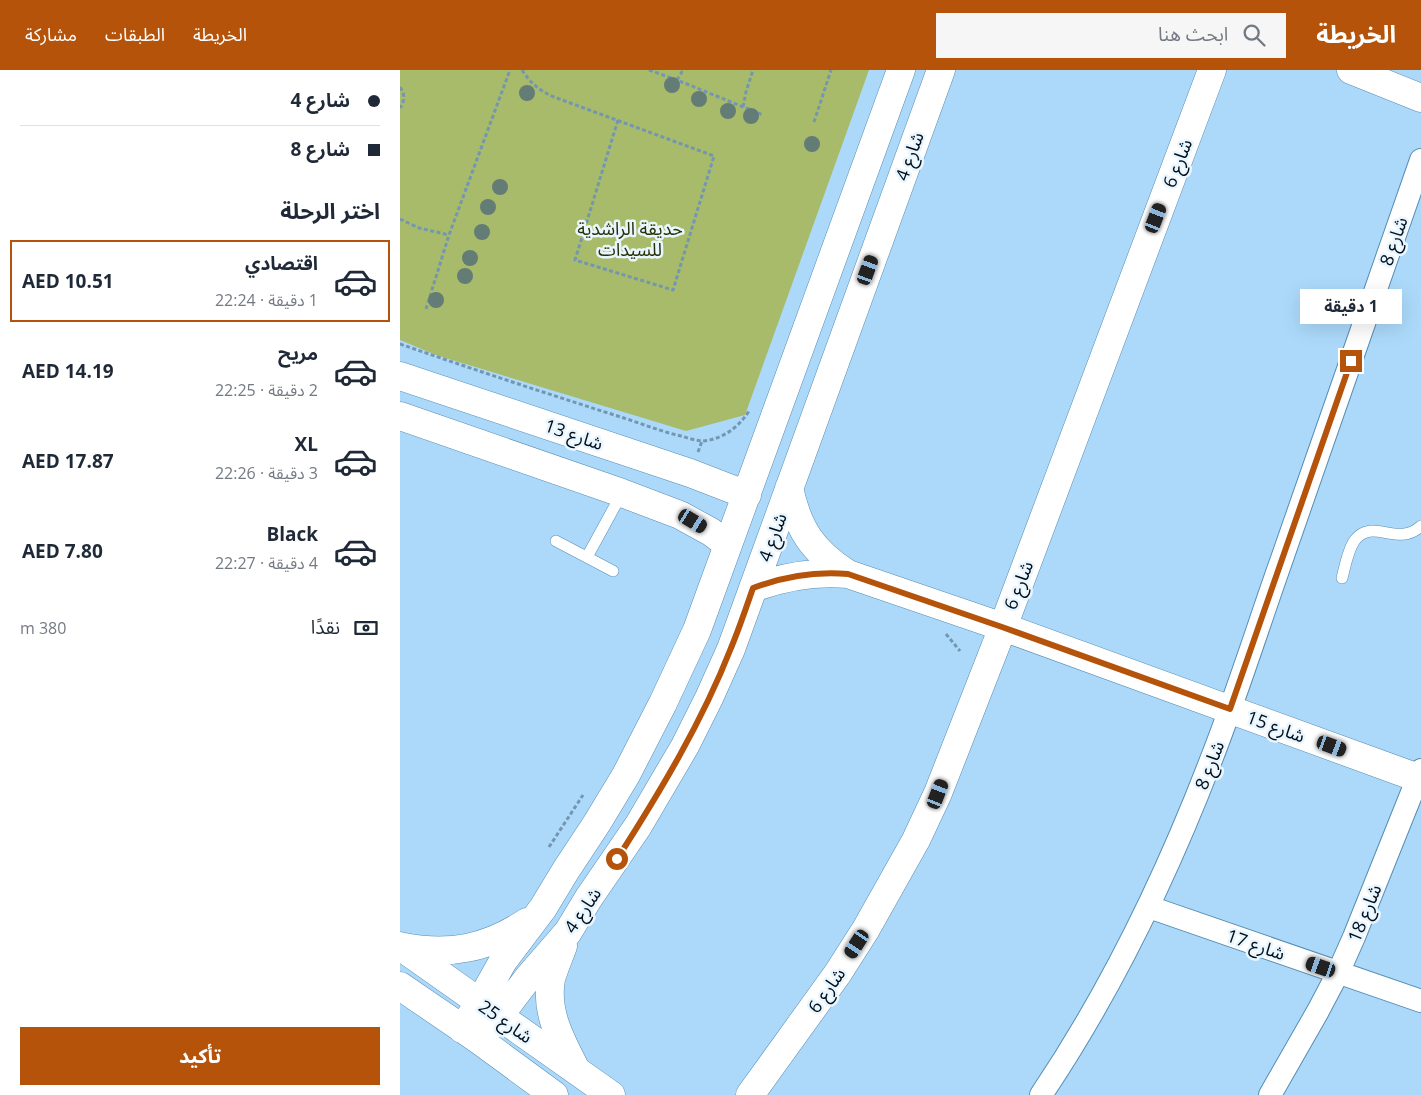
<!DOCTYPE html>
<html lang="ar">
<head>
<meta charset="utf-8">
<style>
	body { margin:0; font-family:"Open Sans","Noto Sans Arabic",sans-serif; background:#f6f6f7; color:#1f2937; direction:rtl; height:100vh; display:flex; flex-direction:column; font-size:19px; white-space:nowrap }
	* { box-sizing:border-box; margin:0 }
	p { font-size:16px; color:#747a83 }
	.icon { flex:none; width:28px; height:28px; fill:none; stroke:currentColor; stroke-width:2; stroke-linecap:round; stroke-linejoin:round }
	.map { position:relative; flex:1; overflow:hidden; direction:ltr }
	.side { display:flex; flex-direction:column; background:#fff; width:400px }
	.side>* { flex:none }
	.guide { display:grid; align-content:center; height:110px; padding:0 20px; background:#fff }
	.end { position:absolute; width:22px; height:22px; margin:-11px; border:6px solid #b45309; background:#fff; box-shadow:0 0 0 2px #fff }
	.from { border-radius:50% }
	.bubble { position:absolute; height:35px; border-radius:0px; background:#fff; box-shadow:0 5px 20px #0002; font-size:16px; font-weight:700; line-height:35px; text-align:center; direction:rtl }
	.car { position:absolute; width:15px; height:30px; margin:-15px -8px; border-radius:6px; box-shadow:0 0 4px 1px #0007; background:linear-gradient(#222 24%,#8ab4d8 0 40%,#222 0 76%,#8ab4d8 0 86%,#222 0) }
	.guide b { display:flex; align-items:center; gap:18px; height:48px; font-size:19px }
	.guide b+b { border-top:1px solid #e0e1e3 }
	.guide i { width:12px; height:12px; background:#1f2937 }
	ul { padding:0; list-style:none }
	li { display:flex; align-items:center; gap:15px; height:82px; margin:0 10px 8px; padding:0 10px; border:2px solid transparent; border-radius:0px }
	li div { flex:1 }
	li b { display:block; font-size:19px }
	li em { font-style:normal; font-weight:700 }
	li.selected { border-color:#b45309 }
	li>.icon { width:45px; height:45px; stroke-width:1.5 }
	h2 { padding:0 20px; font-size:22px; line-height:60px }
	.pay { display:flex; align-items:center; gap:12px; height:55px; padding:0 20px; font-size:19px }
	.pay p { margin-inline-start:auto }
	.cta { display:flex; gap:10px; margin-top:auto; padding:10px 20px }
	.cta a { flex:1; height:58px; border-radius:0px; background:#b45309; color:#fff; font-size:20px; font-weight:700; line-height:58px; text-align:center }
	header { display:flex; align-items:center; gap:30px; box-sizing:border-box; height:70px; padding:0 25px; background:#b45309; color:#fff }
	header strong { font-size:24px }
	nav { display:flex; gap:28px; margin-inline-start:auto; font-size:18px }
	.search { width:350px; height:45px; background:#f6f6f7; display:flex; align-items:center; gap:12px; box-sizing:border-box; padding:0 18px; border-radius:0px; color:#747a83; font-size:19px }
	main { display:flex; flex:1; min-height:0 }
	.map>svg:first-child { display:block }
	.green { fill:#a7bb6a }
	.lines { fill:none; stroke-linecap:round; stroke-linejoin:round }
	.service-casing { stroke:#568db3; stroke-width:12 }
	.minor-casing { stroke:#568db3; stroke-width:24 }
	.tertiary-casing { stroke:#568db3; stroke-width:29 }
	.path { stroke:#7496b1; stroke-width:3; stroke-dasharray:4 2.5; stroke-linecap:butt }
	.service { stroke:#fff; stroke-width:11 }
	.minor { stroke:#fff; stroke-width:22 }
	.tertiary { stroke:#fff; stroke-width:28 }
	.tree { fill:#637c75 }
	.route { stroke:#b45309; stroke-width:6 }
	.labels { text-anchor:middle; dominant-baseline:central; stroke-width:5; stroke-linejoin:round; paint-order:stroke }
	.street-label { font-size:18px; fill:#000e1c; stroke:#eaf6fe }
	.park-label { font-size:18px; fill:#283008; stroke:#eaf6fe }
</style>
</head>
<body>
<header>
<strong>الخريطة</strong>
<div class="search"><svg class="icon" aria-label="search" viewBox="0 0 24 24"><circle cx="10" cy="10" r="6"/><path d="M15 15l6 6"/></svg>ابحث هنا</div>
<nav><a>الخريطة</a><a>الطبقات</a><a>مشاركة</a></nav>
</header>
<main>
<div class="map">
<svg width="1021" height="1025" viewBox="0 0 1021 1025">
	<rect width="100%" height="100%" fill="#acd9fa"/>
	<path class="green" d="M0,0H469L345,345L286,361L36,285L0,270Z"/>
	<g class="lines">
		<defs>
			<path id="service" d="M156,471L213,501
				M187,487L222,423
				M942,508C945,497 948,479 955,470C973,447 997,478 1021,456"/>
			<path id="minor" d="M749,837L1021,931
				M641,1025C711,921 766,807 811,690C835,629 855,566 877,503C925,365 973,228 1021,90
				M870,1025L918,941L938,903L954,867L1021,700"/>
			<path id="tertiary" d="M951,0L1021,28
				M0,306L290,403L347,425
				M0,346L222,423L280,445L311,462L328,475
				M389,418C398,459 412,481 448,504L603,557L1021,709
				M353,518C385,506 414,501 448,504
				M0,876L211,1025
				M163,876C159,887 154,898 151,909C145,942 161,970 175,998
				M4,877C50,886 88,878 127,852
				M0,916L79,970L154,1025
				M62,959L80,932L103,891L143,838L166,800L197,753L226,705L263,633L297,560L501,0
				M79,970L99,946L128,908L168,862L188,829L238,756L285,676L309,628L331,579L541,0
				M350,1025L438,903L466,859L516,770L538,723L603,557L812,0"/>
		</defs>
		<use href="#service" class="service-casing"/>
		<use href="#minor" class="minor-casing"/>
		<use href="#tertiary" class="tertiary-casing"/>
		<path class="path" d="M122,0C130,13 140,21 154,27L314,86L273,220L175,190L218,50
			M249,0L277,10L363,45
			M277,10L283,0
			M0,17C5,24 5,31 0,38
			M343,37L346,22L353,0
			M414,52L431,0
			M0,149L19,158L49,165
			M26,239L49,165L110,0
			M0,274C75,300 151,325 227,349C245,355 263,362 281,366C288,368 296,371 303,371C323,369 339,357 349,341
			M298,382L302,371
			M546,564L560,581
			M149,777L183,725"/>
		<use href="#service" class="service"/>
		<use href="#minor" class="minor"/>
		<use href="#tertiary" class="tertiary"/>
	</g>
	<g class="tree">
		<circle cx="272" cy="15" r="8"/>
		<circle cx="127" cy="23" r="8"/>
		<circle cx="299" cy="29" r="8"/>
		<circle cx="328" cy="41" r="8"/>
		<circle cx="351" cy="46" r="8"/>
		<circle cx="412" cy="74" r="8"/>
		<circle cx="100" cy="117" r="8"/>
		<circle cx="88" cy="137" r="8"/>
		<circle cx="82" cy="162" r="8"/>
		<circle cx="70" cy="188" r="8"/>
		<circle cx="65" cy="206" r="8"/>
		<circle cx="36" cy="230" r="8"/>
	</g>
	<g class="lines">
		<path class="route" d="M217,789C260,722 302,652 331,578C339,559 346,538 353,518C385,506 414,501 448,504L602,557L830,639L951,291"/>
	</g>
	<g class="labels">
		<g class="street-label">
			<text transform="translate(509 86) rotate(-70)">شارع 4</text>
			<text transform="translate(777 93) rotate(-69)">شارع 6</text>
			<text transform="translate(993 171) rotate(-71)">شارع 8</text>
			<text transform="translate(174 364) rotate(19)">شارع 13</text>
			<text transform="translate(372 467) rotate(-70)">شارع 4</text>
			<text transform="translate(618 515) rotate(-69)">شارع 6</text>
			<text transform="translate(876 656) rotate(20)">شارع 15</text>
			<text transform="translate(809 695) rotate(-69)">شارع 8</text>
			<text transform="translate(182 840) rotate(-56)">شارع 4</text>
			<text transform="translate(964 843) rotate(-68)">شارع 18</text>
			<text transform="translate(856 874) rotate(19)">شارع 17</text>
			<text transform="translate(426 920) rotate(-55)">شارع 6</text>
			<text transform="translate(106 951) rotate(35)">شارع 25</text>
		</g>
		<g class="park-label">
			<text x="230" y="158">حديقة الراشدية<tspan x="230" dy="21">للسيدات</tspan></text>
		</g>
	</g>
</svg>
<i class="end from" style="left:217px;top:789px"></i>
<i class="end" style="left:951px;top:291px"></i>
<div class="bubble" style="left:900px;top:219px;width:102px">1 دقيقة</div>
<i class="car" style="left:756px;top:148px;rotate:21deg"></i>
<i class="car" style="left:468px;top:200px;rotate:20deg"></i>
<i class="car" style="left:293px;top:451px;rotate:121deg"></i>
<i class="car" style="left:932px;top:676px;rotate:110deg"></i>
<i class="car" style="left:538px;top:724px;rotate:21deg"></i>
<i class="car" style="left:457px;top:874px;rotate:213deg"></i>
<i class="car" style="left:921px;top:897px;rotate:289deg"></i>
</div>
<section class="side">
<div class="guide">
<b><i class="from"></i>شارع 4</b>
<b><i></i>شارع 8</b>
</div>
<h2>اختر الرحلة</h2>
<ul>
<li class="selected"><svg class="icon" aria-label="car" viewBox="0 0 24 24"><path d="M5 17H2v-5l4-1 3-4h7l3 4 3 1v5h-3M9 17h6M6 11h13"/><circle cx="7" cy="17" r="2"/><circle cx="17" cy="17" r="2"/></svg><div><b>اقتصادي</b><p>1 دقيقة · 22:24</p></div><em>AED 10.51</em></li>
<li><svg class="icon" aria-label="car" viewBox="0 0 24 24"><path d="M5 17H2v-5l4-1 3-4h7l3 4 3 1v5h-3M9 17h6M6 11h13"/><circle cx="7" cy="17" r="2"/><circle cx="17" cy="17" r="2"/></svg><div><b>مريح</b><p>2 دقيقة · 22:25</p></div><em>AED 14.19</em></li>
<li><svg class="icon" aria-label="car" viewBox="0 0 24 24"><path d="M5 17H2v-5l4-1 3-4h7l3 4 3 1v5h-3M9 17h6M6 11h13"/><circle cx="7" cy="17" r="2"/><circle cx="17" cy="17" r="2"/></svg><div><b>XL</b><p>3 دقيقة · 22:26</p></div><em>AED 17.87</em></li>
<li><svg class="icon" aria-label="car" viewBox="0 0 24 24"><path d="M5 17H2v-5l4-1 3-4h7l3 4 3 1v5h-3M9 17h6M6 11h13"/><circle cx="7" cy="17" r="2"/><circle cx="17" cy="17" r="2"/></svg><div><b>Black</b><p>4 دقيقة · 22:27</p></div><em>AED 7.80</em></li>
</ul>
<div class="pay"><svg class="icon" aria-label="cash" viewBox="0 0 24 24"><path d="M3 7h18v10H3z"/><circle cx="12" cy="12" r="2"/></svg>نقدًا<p>380 m</p></div>
<div class="cta"><a>تأكيد</a></div>
</section>
</main>
</body>
</html>
